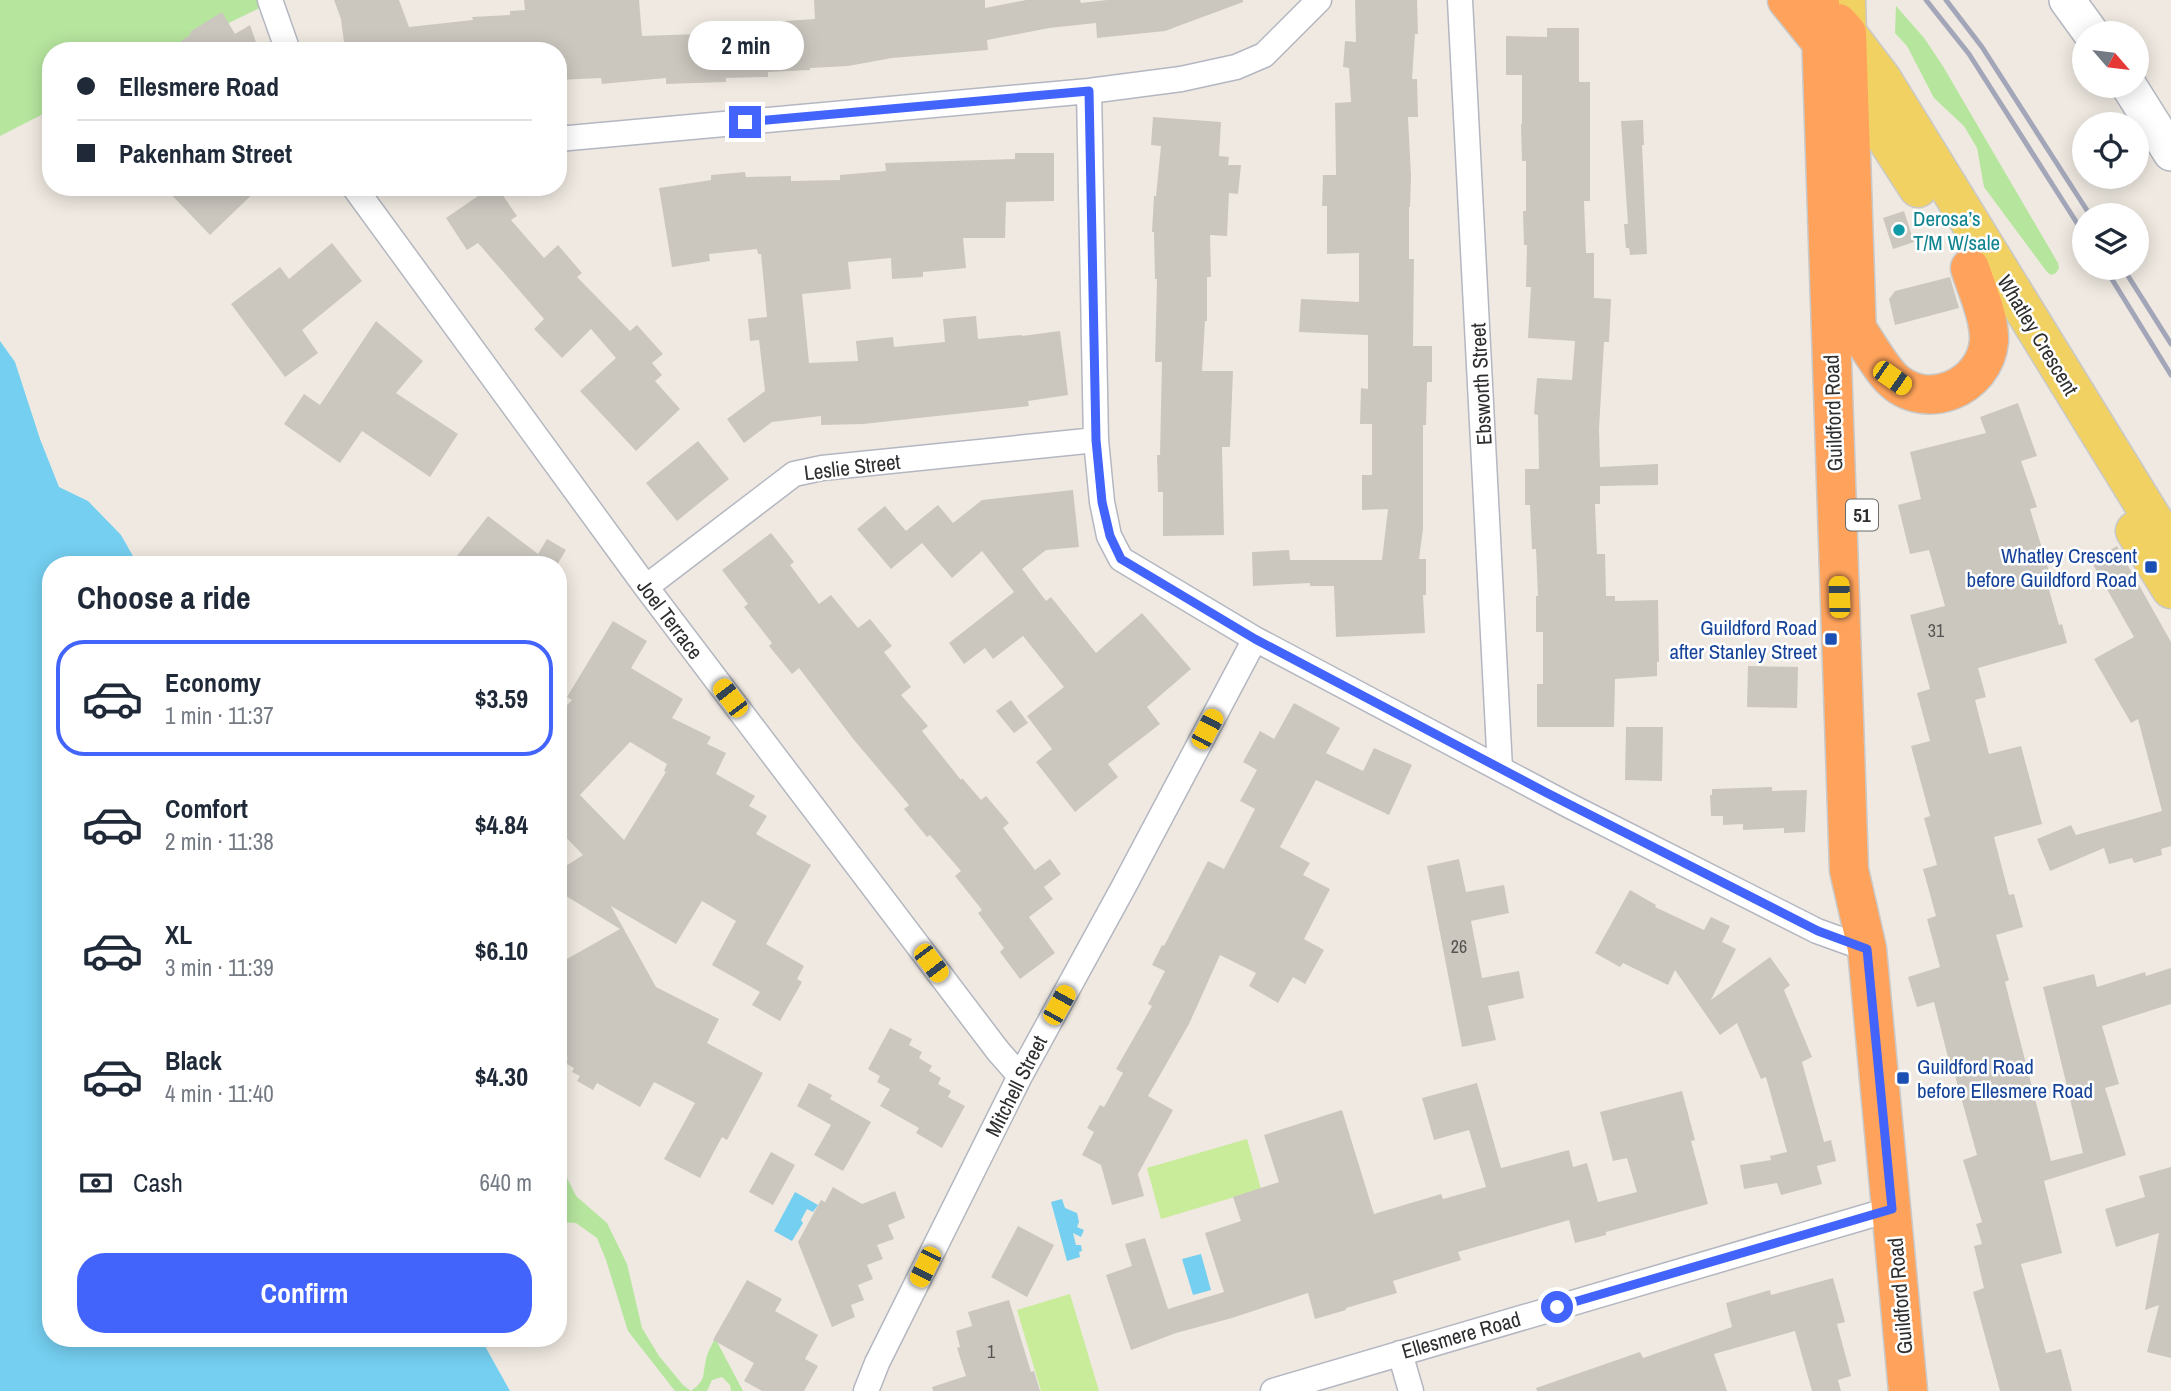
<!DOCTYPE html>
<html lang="en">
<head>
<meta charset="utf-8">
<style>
	body { margin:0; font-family:"Archivo Narrow",sans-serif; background:#f6f6f7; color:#1f2937; height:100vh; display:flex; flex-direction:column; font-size:26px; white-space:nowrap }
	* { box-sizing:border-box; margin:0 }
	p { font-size:23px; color:#747a83 }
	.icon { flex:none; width:38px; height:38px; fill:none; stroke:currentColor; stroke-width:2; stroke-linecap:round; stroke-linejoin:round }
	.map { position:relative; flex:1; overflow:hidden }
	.side { position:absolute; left:42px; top:556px; width:525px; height:791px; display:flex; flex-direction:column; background:#fff; border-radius:28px; box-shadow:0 4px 18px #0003 }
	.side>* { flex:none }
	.top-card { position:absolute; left:42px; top:42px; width:525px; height:154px; border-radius:28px; box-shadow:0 4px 18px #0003; display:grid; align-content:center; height:154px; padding:0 35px; background:#fff }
	.needle { width:46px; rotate:118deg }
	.buttons { position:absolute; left:2072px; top:21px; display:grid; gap:14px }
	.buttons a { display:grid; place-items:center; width:77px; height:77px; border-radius:50%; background:#fff; box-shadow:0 4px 18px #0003; font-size:35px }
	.end { position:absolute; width:32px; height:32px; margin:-16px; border:9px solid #4264fb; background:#fff; box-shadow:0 0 0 4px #fff }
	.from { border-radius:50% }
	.bubble { position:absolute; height:49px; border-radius:24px; background:#fff; box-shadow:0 4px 18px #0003; font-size:23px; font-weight:700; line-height:49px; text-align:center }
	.car { position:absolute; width:21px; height:42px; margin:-21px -10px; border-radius:9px; box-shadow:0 0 5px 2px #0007; background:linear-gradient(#f5c518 24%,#345 0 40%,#f5c518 0 76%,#345 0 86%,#f5c518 0) }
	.top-card b { display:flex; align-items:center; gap:24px; height:66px; font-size:26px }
	.top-card b+b { border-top:2px solid #e0e1e3 }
	.top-card i { width:18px; height:18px; background:#1f2937 }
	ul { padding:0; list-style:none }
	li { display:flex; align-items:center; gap:21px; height:116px; margin:0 14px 10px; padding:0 21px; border:4px solid transparent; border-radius:28px }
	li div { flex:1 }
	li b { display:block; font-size:26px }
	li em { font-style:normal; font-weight:700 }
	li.on { border-color:#4264fb }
	li>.icon { width:63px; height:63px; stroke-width:1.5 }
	h2 { padding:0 35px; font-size:32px; line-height:84px }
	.pay { display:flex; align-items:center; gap:18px; height:77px; padding:0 35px; font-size:26px }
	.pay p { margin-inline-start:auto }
	.primary-button { display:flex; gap:14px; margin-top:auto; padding:14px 35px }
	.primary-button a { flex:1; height:80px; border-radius:28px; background:#4264fb; color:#fff; font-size:28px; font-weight:700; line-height:80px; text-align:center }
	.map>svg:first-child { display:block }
	.green { fill:#b6e59e }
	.pitch { fill:#c9ec9a }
	.water { fill:#75cff0 }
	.building { fill:#cbc7bf; fill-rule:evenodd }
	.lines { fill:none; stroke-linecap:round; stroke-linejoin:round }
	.street-casing { stroke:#b4b7c1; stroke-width:27 }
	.secondary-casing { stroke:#b4b7c1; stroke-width:38 }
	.primary-casing { stroke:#c9c9c9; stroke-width:41 }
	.highway-casing { stroke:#c9c9c9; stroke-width:41 }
	.street { stroke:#fff; stroke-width:24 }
	.secondary { stroke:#fff; stroke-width:35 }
	.primary { stroke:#f2d163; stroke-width:38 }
	.highway { stroke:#ffa35c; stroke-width:38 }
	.rail { stroke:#a3a6b8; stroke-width:5 }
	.route { stroke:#4264fb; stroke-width:9 }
	.culture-dot { fill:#0f9aa8; stroke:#fff; stroke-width:2.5 }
	.transit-dot { fill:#1a4fb4; stroke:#fff; stroke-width:2.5 }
	.labels { text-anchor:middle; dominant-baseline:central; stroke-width:5; stroke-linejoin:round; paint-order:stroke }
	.number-label { font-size:18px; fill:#555452 }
	.shield { fill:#fff; stroke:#6d6d6d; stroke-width:2 }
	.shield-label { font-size:19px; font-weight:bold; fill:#2e2e2e }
	.culture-label { font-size:21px; fill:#0d838f; stroke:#fff; text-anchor:start }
	.street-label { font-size:21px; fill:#2e2e2e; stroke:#fff }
	.transit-label { font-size:21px; fill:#164399; stroke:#fff; text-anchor:end }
</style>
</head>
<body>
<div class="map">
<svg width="2171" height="1391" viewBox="0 0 2171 1391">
	<rect width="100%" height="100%" fill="#efe9e1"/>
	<path class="green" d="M0,0H269L270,3L171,51H51V110L0,136Z
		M1896,6L1925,39L1944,68L2058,263L2059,268L2056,273L2051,275L2047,272L1984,187L1977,148L1964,126L1934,98L1907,46L1895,33Z
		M558,1151L568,1180L576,1196L607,1223L627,1264L642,1328L659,1356L683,1385L691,1391H675L628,1331L606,1260L597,1238L576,1223L558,1222Z
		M715,1338L743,1391H731L730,1385L722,1377L712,1380L707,1391H691C707,1379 702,1376 706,1360C707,1353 712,1345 715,1338Z"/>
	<path class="pitch" d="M1247,1139L1261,1189L1161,1219L1147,1168Z
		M1070,1294L1099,1391H1041L1017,1310Z"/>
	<path class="water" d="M0,341L15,362L40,439L59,487L88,501L121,535L138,565H51V1339H481L510,1391H0Z
		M795,1192L818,1205L813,1212L807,1209L801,1220L803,1223L792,1241L774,1231Z
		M1062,1199L1065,1208L1077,1213L1079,1222L1077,1227L1084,1230L1081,1237L1073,1233L1076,1245H1081L1082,1251L1079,1252L1080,1257L1067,1261L1051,1202Z
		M1201,1254L1211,1290L1193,1295L1182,1259Z"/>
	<path class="building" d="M334,0H399L409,27L473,20L472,17L510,15V11L525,10L524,0H639L642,36L729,33V26L770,25V22L815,19L814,0H985V8L1026,0H1080L1081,3L1107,0H1243V2L1165,31L1097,38L1096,23L1049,28L987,40L988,50L892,58L848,66L810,68V70L768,72V77L726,78V82L666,84V78L602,84L601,78L558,80V51H347L345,50L341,19Z
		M1355,0H1417L1418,34H1415L1412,79H1417L1418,117H1408L1411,176L1410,207H1409V259H1414L1413,346H1432V382H1427L1426,425H1423V529L1419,559H1426V595H1423L1425,633L1336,637L1334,586H1310V583L1253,586L1252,552L1289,550L1290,560H1382L1388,509L1362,510V475H1372V424H1360L1361,388L1368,389V335L1299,332L1301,299L1359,302V253L1327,254V206H1322L1323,175H1336L1335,103L1351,102L1349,68L1343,67L1345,41L1356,42Z
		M222,12L235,34L250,25L257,45L248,51H168L191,34L190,32Z
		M1547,28H1579V82H1590V201H1584L1586,253H1594V298L1611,299L1609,342H1604L1599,429L1600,467L1658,464V485L1600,486V504H1595L1597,554H1605L1606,596H1615V601L1658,600L1659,662H1657V676L1615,679L1614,727H1537V684H1543V632H1536V596H1538L1536,549H1532L1530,505H1525V469H1539L1538,415L1534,414L1537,378L1572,380L1575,341L1528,338L1531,287H1526L1527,245H1524L1523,211H1526V161H1522L1521,124H1522V75H1506V36L1547,37Z
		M1153,117L1221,122L1219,156L1229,157L1228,165H1241L1238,194L1229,193L1227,236L1210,235L1211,277H1207V321H1205L1202,371H1233L1230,447H1222L1224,535L1163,536V492H1158L1157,455H1160L1162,362H1155L1157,279H1155L1154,232H1152L1154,196H1156L1161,146L1151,145Z
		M1643,120L1644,145H1642L1647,254L1630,255L1629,248H1626L1624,224H1628L1621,121Z
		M1015,153H1054V201L1006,202L1005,238H963L966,268L923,272V277L892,279L891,258L848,262L851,289L802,294L809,363L858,361L856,341L893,337L894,347L945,342L943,319L976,316L978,339L1022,335V336L1060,331L1068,395L1028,401L1029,406L863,424L821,425V416L772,422L744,443L727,419L765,391L759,340L750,341L748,319L767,317L761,254H758L757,249L709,254L710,261L672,267L659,188L711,180V175L745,172L746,177L791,176V181L840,180V175L886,171L885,163L1015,159Z
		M164,187H260L210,235Z
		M491,187H497L517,216L511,220L544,258L558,245L582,273L577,277L630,331L637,325L663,354L652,363L662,375L655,381L680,409L636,451L580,391L616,358L591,329L562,358L534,329L544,319L478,243L467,250L446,218Z
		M1904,211L1914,242L1893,249L1883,218Z
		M332,243L362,281L302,330L318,353L285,377L231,304L280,267L289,279Z
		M1950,277L1959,308L1895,325L1889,299L1895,291Z
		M376,321L423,361L396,393L458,434L430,477L362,431L340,463L284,424L304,394L320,405Z
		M2018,403L2037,456L2021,461L2037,507L2030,509L2051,578L2046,579L2059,625L2062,624L2067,643L1978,668L1986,697L1975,700L1989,754L2021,746L2042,824L1994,837L2009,895L2014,894L2023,927L1996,935L2009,980L2005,982L2051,1161L2083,1153L2043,987L2094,974L2097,987L2145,972L2146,976L2171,968V1004L2102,1026L2119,1084L2105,1088L2126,1155L2044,1181L2062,1253L2021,1264L2046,1353L2061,1349L2072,1391H2000L1973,1292L1984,1288L1974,1246L1982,1244L1976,1224L1982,1222L1963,1160L1977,1155L1954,1072L1952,1073L1934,1002L1917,1007L1908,977L1940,967L1927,919L1936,916L1923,869L1937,865L1924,818L1930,816L1911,746L1930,741L1917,693L1930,689L1910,615L1945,606L1929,550L1910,554L1898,505L1921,499L1910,452L1986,433L1980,417Z
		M698,441L729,479L677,521L646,483Z
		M1073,490L1079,547L1046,550L1022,569L1046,601L1051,597L1096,653L1142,613L1191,669L1147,707L1160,724L1108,764L1118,777L1075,812L1036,762L1052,749L1027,716L1064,687L1023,636L993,659L985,648L964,664L949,643L1014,592L982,551L952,578L922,543L891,569L857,529L885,506L906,531L938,505L953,523L982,500Z
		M488,516L538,554L547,539L566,550L557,565H450Z
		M771,533L794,562L790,565L819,604L831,595L858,628L870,619L892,646L884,652L911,687L901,695L928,726L922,731L961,780L962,778L981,800L986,796L1009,823L1003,828L1035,870L1050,859L1061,874L1044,887L1053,899L1029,917L1055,953L1020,979L1000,952L1004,948L978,913L982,910L955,876L961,871L930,835L927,837L904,809L909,805L854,740L799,668L792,674L769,646L772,643L744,607L748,604L722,570Z
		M2117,546L2171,642V846L2161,849L2162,855L2134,863L2132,858L2109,864L2104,848L2050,871L2037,839L2071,825L2076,835L2162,811L2138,719L2131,723L2094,659L2134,637L2091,561Z
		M613,621L647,641L631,668L683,699L672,718L711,737L707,744L726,753L716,774L755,796L749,806L767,816L756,834L811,865L766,944L804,966L797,979L802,982L780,1021L752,1005L760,992L712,965L736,921L702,901L676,944L611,906L656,987L719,1019L707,1043L763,1073L727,1140L722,1137L700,1178L664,1159L695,1103L654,1082L640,1107L597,1083L593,1090L577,1081L580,1076L572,1072L574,1068L565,1063L568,1058L558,1053V964L620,929L558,891V871L583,855L558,829V714L572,700L567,697ZM630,742L667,764L664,771L666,772L624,840L580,795Z
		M1748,666L1798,667L1797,708L1747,707Z
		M1011,700L1028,723L1014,733L996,711Z
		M1294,703L1340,728L1326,753L1363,771L1374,748L1412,765L1389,815L1316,780L1280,847L1310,863L1303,875L1330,889L1304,939L1324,950L1305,984L1293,977L1278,1003L1249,986L1256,973L1220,955L1189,1024L1148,1096L1173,1110L1138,1174L1144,1196L1112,1205L1101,1165L1082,1155L1094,1132L1087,1128L1100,1105L1104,1107L1123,1073L1116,1069L1152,1006L1148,1004L1165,971L1152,965L1162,945L1164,946L1208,861L1224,869L1255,809L1240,801L1257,770L1243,762L1260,731L1274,739Z
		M1626,727H1663L1662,781L1625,780Z
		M1772,787V791L1807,790L1805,832L1784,833V828L1743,830V824L1723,825V816H1711L1710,795H1712V789Z
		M1459,859L1466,892L1504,885L1509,913L1471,921L1482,978L1519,971L1524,998L1488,1006L1496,1040L1462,1047L1427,866Z
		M1630,890L1656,905L1655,907L1704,930L1711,917L1730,926L1722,942L1736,949L1711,1000L1770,957L1790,985L1784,990L1812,1057L1802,1062L1824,1142L1831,1140L1836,1161L1817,1166L1822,1184L1781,1195L1777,1183L1744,1189L1740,1165L1771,1160L1770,1156L1787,1152L1766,1077L1761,1079L1737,1023L1720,1035L1675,970L1668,985L1623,963L1620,967L1595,953Z
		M890,1028L912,1039L909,1045L922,1052L919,1058L932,1066L929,1071L941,1078L938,1084L951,1091L948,1097L965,1106L942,1148L916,1133L919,1128L880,1106L890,1089L877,1082L880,1076L868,1069Z
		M809,1083L832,1095L830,1099L871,1122L843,1171L814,1155L831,1125L797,1106Z
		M1477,1083L1501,1168L1569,1150L1573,1167L1587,1163L1598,1202L1637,1192L1627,1158L1613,1161L1600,1112L1682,1091L1695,1140L1691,1141L1708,1204L1606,1232V1235L1575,1243L1569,1220L1458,1252L1461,1260L1393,1281L1397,1293L1346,1308V1310L1315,1319L1308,1293L1232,1318L1176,1333L1131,1350L1106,1275L1132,1266L1125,1244L1145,1238L1168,1309L1224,1292L1205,1233L1241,1221L1233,1197L1279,1182L1264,1135L1342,1110L1374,1214L1441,1194L1443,1199L1486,1187L1469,1130L1434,1140L1422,1098Z
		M771,1152L795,1165L773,1205L749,1192Z
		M2171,1167V1358L2147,1352L2159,1305L2145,1310L2159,1233L2116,1247L2105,1209L2145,1197L2139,1176Z
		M833,1187L862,1204L895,1191L905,1218L888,1225L894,1239L877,1245L883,1259L867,1265L873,1279L858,1285L864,1300L851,1305L855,1317L832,1327L798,1242L821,1200L825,1202Z
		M1018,1226L1054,1245L1027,1297L991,1277Z
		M1833,1278L1845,1322L1837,1324L1851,1376L1838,1380L1841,1391H1812L1795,1331L1714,1354L1727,1391H1537L1536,1388L1640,1352L1643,1358L1732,1327L1726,1303L1770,1290L1771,1295Z
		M747,1280L782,1299L775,1311L818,1335L805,1359L818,1366L804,1391H762L744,1381L754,1363L713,1340Z
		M1009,1300L1031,1372L1034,1371L1040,1391H933L932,1387L966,1376L957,1348L960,1347L956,1331L972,1326L968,1312Z"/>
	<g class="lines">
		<defs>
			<path id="street" d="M270,0L288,51
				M1460,0L1500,769
				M1089,91L1096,440L1102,502L1109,536L1121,559L1255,639L1570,806L1817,931L1867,949
				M558,139L1089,91L1181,79L1236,67L1264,55L1319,0
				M354,187L646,587L998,1051L1020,1076
				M646,587L794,474L822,468L1096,440
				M1400,1353L1411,1391
				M866,1391L877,1363L1020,1076L1123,888L1255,639
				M1273,1391L1892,1209"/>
			<path id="secondary" d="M2067,0L2091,33
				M2129,86L2171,153"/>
			<path id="primary" d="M1846,0L1847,33L1882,79L2171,549
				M1849,81L1918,188
				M2135,531L2171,589"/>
			<path id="highway" d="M1787,0L1825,47
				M1820,2L1849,870L1867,949L1908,1391
				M1838,23L1847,33L1857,338
				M1857,329C1868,345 1878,364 1891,378C1925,413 1985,388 1989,341C1990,318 1977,290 1970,268"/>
		</defs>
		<use href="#street" class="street-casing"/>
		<use href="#secondary" class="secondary-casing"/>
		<use href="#primary" class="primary-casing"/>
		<use href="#highway" class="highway-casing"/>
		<use href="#street" class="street"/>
		<use href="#secondary" class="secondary"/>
		<use href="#primary" class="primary"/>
		<use href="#highway" class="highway"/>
		<path class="rail" d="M1926,0L1969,54L2084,234
			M1946,0L1982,47L2090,215
			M2105,268L2171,375
			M2123,268L2171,344"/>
	</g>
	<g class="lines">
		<path class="route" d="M745,122L1089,91L1096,440L1102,502L1110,536L1121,559L1255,639L1547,793L1818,931L1867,949L1892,1209L1557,1307"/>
	</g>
	<circle class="culture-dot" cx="1899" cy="230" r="7"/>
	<g class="transit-dot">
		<rect x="2144" y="560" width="14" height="14" rx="3.5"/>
		<rect x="1824" y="632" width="14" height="14" rx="3.5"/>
		<rect x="1896" y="1071" width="14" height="14" rx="3.5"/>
	</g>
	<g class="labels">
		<g class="number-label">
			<text x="1936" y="630">31</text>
			<text x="1459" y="946">26</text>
			<text x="991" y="1351">1</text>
		</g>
		<rect class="shield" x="1846" y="499.5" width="32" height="31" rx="5"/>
		<g class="shield-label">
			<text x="1862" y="515">51</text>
		</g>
		<g class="culture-label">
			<text x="1913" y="218">Derosa’s<tspan x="1913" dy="24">T/M W/sale</tspan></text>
		</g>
		<g class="street-label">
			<text transform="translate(2038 335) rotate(59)">Whatley Crescent</text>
			<text transform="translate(1481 384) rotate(-93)">Ebsworth Street</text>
			<text transform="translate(1833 413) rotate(-92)">Guildford Road</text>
			<text transform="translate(852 467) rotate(-7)">Leslie Street</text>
			<text transform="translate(670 619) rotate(53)">Joel Terrace</text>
			<text transform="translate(1016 1086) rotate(-63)">Mitchell Street</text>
			<text transform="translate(1900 1296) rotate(-95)">Guildford Road</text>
			<text transform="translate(1461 1335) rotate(-16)">Ellesmere Road</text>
		</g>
		<g class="transit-label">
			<text x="2137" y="555">Whatley Crescent<tspan x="2137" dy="24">before Guildford Road</tspan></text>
			<text x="1817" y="627">Guildford Road<tspan x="1817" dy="24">after Stanley Street</tspan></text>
			<text x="1917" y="1066" text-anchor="start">Guildford Road<tspan x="1917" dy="24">before Ellesmere Road</tspan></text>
		</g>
	</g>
</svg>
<div class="buttons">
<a><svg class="needle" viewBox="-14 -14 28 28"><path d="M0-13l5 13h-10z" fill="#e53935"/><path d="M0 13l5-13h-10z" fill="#747a83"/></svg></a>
<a><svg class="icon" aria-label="locate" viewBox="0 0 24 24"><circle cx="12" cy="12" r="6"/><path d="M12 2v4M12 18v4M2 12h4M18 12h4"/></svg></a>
<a><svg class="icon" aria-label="layers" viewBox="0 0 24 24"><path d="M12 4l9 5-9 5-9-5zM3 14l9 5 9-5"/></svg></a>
</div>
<i class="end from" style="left:1557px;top:1307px"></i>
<i class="end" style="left:745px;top:122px"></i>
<div class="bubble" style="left:688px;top:21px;width:116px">2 min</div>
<i class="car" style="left:1892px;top:378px;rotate:125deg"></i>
<i class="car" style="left:1839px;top:597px;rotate:358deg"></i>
<i class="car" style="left:730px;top:698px;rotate:323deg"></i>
<i class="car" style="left:1207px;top:729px;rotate:28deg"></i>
<i class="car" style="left:931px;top:963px;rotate:143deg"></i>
<i class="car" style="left:1059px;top:1005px;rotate:29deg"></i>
<i class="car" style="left:925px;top:1267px;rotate:206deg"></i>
<div class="top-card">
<b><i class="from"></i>Ellesmere Road</b>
<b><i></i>Pakenham Street</b>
</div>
<section class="side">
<h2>Choose a ride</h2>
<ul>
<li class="on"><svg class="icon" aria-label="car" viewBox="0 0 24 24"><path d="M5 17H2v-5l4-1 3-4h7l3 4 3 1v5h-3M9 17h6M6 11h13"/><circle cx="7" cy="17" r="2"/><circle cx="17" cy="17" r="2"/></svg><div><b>Economy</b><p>1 min · 11:37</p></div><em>$3.59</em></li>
<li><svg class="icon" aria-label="car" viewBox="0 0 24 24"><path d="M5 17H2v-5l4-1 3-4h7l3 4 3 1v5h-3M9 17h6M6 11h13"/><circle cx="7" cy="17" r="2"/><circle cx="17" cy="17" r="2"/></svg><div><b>Comfort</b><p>2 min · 11:38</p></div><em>$4.84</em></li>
<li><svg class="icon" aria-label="car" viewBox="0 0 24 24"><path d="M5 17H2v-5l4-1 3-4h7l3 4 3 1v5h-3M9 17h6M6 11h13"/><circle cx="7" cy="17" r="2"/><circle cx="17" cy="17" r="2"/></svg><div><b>XL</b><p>3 min · 11:39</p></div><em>$6.10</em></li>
<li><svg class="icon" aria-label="car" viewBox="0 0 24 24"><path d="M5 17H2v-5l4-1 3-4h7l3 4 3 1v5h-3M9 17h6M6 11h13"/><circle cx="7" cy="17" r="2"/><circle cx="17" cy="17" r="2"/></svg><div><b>Black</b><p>4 min · 11:40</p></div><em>$4.30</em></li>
</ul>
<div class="pay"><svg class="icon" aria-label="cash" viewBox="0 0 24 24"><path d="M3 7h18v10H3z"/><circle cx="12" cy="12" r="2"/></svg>Cash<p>640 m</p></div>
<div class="primary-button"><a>Confirm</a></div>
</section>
</div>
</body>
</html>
